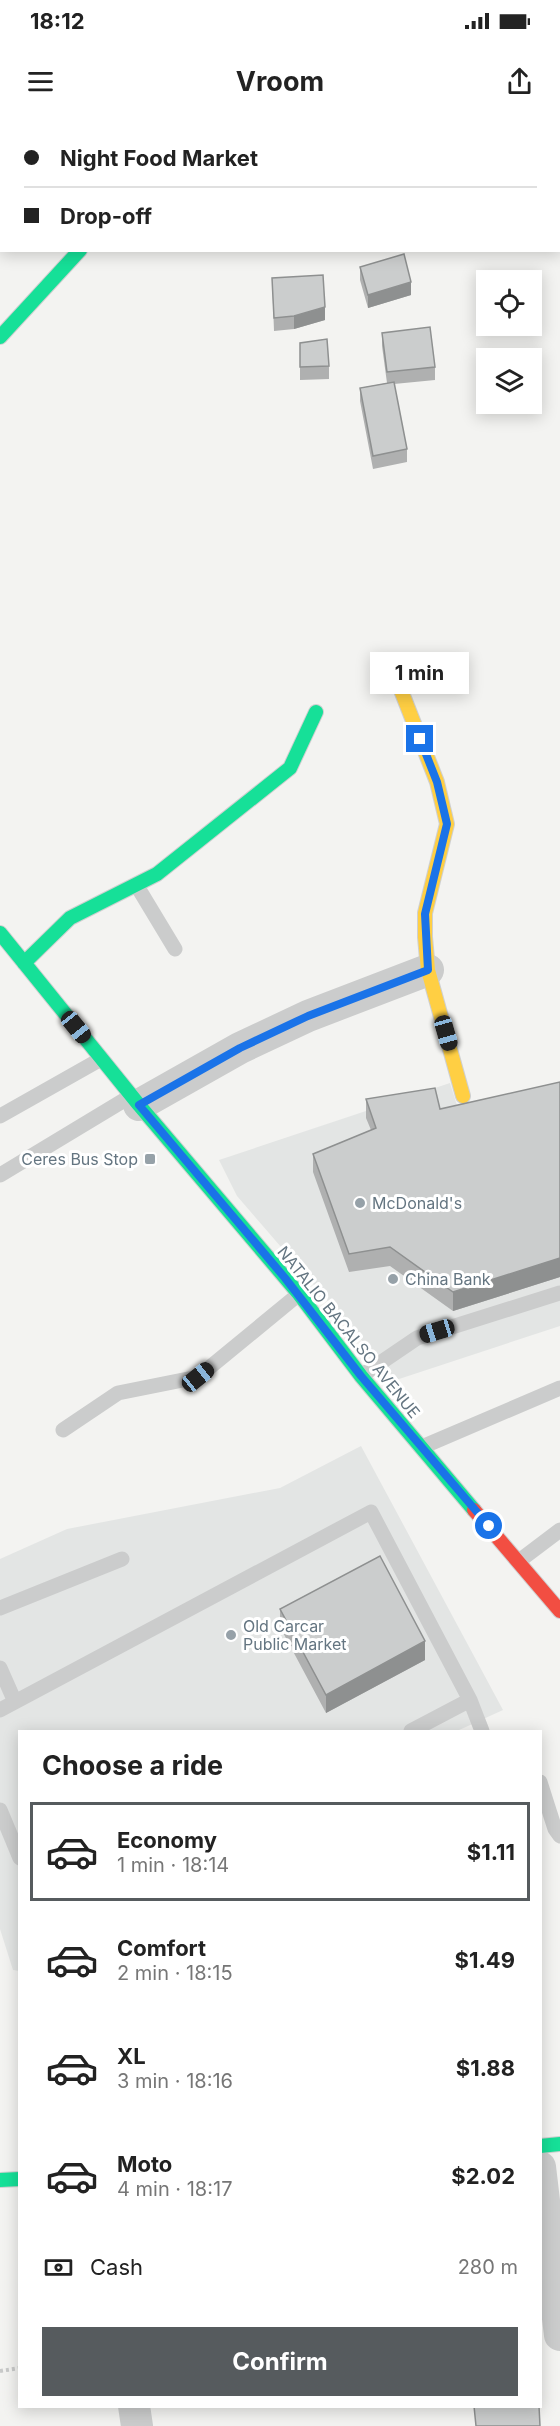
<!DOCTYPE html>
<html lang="en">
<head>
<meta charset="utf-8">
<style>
	body { margin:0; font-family:Inter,sans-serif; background:#f2f2f2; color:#222; height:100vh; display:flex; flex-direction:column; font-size:22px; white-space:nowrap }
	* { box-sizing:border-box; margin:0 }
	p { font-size:20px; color:#767676 }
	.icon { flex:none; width:33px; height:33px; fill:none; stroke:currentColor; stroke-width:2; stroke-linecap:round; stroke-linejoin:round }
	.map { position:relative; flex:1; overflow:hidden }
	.drawer { position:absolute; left:18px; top:1610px; width:524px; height:678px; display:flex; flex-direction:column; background:#fff; border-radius:0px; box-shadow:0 3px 15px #0003 }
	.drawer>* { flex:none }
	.banner { position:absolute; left:0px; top:0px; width:561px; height:132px; box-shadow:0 3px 15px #0003; display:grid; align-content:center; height:132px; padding:0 24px; background:#fff }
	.buttons { position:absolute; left:476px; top:150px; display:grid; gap:12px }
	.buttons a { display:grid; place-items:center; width:66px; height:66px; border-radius:0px; background:#fff; box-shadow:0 3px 15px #0003; font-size:30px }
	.end { position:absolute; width:27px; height:27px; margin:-14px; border:8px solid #1a73e8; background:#fff; box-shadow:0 0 0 3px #fff }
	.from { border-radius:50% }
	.bubble { position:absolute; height:42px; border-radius:0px; background:#fff; box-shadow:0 3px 15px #0003; font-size:20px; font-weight:700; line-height:42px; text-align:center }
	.car { position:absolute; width:18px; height:36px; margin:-18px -9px; border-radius:8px; box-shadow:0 0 4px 2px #0007; background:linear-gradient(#222 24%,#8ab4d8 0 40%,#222 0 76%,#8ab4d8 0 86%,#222 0) }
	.banner b { display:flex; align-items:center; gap:21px; height:57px; font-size:22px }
	.banner b+b { border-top:2px solid #e0e0e0 }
	.banner i { width:15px; height:15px; background:#222 }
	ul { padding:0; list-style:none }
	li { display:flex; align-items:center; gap:18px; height:99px; margin:0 12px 9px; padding:0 12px; border:3px solid transparent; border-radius:0px }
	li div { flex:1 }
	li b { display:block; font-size:22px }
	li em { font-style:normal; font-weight:700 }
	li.on { border-color:#565b5e }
	li>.icon { width:54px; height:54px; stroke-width:1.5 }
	h2 { padding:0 24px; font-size:27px; line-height:72px }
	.pay { display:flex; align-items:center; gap:15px; height:66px; padding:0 24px; font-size:22px }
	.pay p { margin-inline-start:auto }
	.primary-button { display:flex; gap:12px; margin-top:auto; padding:12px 24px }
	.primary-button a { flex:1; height:69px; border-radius:0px; background:#565b5e; color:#fff; font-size:24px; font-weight:700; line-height:69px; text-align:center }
	.status { display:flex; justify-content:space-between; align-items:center; height:42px; padding:0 30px; background:#fff; direction:ltr }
	.status svg { height:16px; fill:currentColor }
	header { display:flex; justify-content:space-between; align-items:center; height:78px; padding:0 24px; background:#fff; font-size:27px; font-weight:700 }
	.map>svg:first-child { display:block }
	.built { fill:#e3e5e4 }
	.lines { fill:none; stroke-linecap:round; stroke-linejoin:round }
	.fast-casing { stroke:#cfd0d0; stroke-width:16 }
	.slow-casing { stroke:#cfd0d0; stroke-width:16 }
	.jam-casing { stroke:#cfd0d0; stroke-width:16 }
	.path { stroke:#c8c9c9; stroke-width:4; stroke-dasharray:3 3; stroke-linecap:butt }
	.lane { stroke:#cbcccc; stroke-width:15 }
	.street { stroke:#cbcccc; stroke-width:32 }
	.fast { stroke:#16e098; stroke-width:14 }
	.slow { stroke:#ffcf43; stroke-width:14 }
	.jam { stroke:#f24e42; stroke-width:14 }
	.wall { fill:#afb0b0 }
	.shaded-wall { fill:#8e9090 }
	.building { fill:#cbcdcd; stroke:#8e9090; stroke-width:1.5 }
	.route { stroke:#1a73e8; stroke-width:8 }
	.poi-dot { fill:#96a1a8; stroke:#fff; stroke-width:2 }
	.labels { text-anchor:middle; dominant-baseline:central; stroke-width:6; stroke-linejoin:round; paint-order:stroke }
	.poi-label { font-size:16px; fill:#647581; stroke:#fff; text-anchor:start }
	.street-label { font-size:16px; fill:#647581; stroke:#fff }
</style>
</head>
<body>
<div class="status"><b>18:12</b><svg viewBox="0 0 49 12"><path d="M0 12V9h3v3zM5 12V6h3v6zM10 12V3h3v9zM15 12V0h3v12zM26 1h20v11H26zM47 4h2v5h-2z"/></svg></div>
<header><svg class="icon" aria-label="menu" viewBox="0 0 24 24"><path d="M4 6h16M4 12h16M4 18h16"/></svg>Vroom<svg class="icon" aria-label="share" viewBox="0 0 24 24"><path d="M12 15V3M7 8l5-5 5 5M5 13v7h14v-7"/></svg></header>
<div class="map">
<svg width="560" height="2306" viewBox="0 0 560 2306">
	<rect width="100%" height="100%" fill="#f3f3f1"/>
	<path class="built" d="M450,963L459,992L560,969V1206L396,1260L237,1076L219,1040Z
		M361,1326L503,1590L457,1611H20L19,1851L13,1850L0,1809V1439L67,1409L280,1368Z"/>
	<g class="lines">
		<defs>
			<path id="fast" d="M206,2L207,0
				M0,217L80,130
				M0,813L139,985L299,1174L361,1256L474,1390
				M24,843L70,798L157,754L290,648L316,592
				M540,2026L560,2024
				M0,2060L20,2059"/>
			<path id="slow" d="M395,555L437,662L447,704L425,793V817L428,850L463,976"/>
			<path id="jam" d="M474,1390L560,1491"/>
		</defs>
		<use href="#fast" class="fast-casing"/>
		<use href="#slow" class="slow-casing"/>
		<use href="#jam" class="jam-casing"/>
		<path class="path" d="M0,2251L20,2248"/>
		<path class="lane" d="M137,766L175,829
			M0,996L101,939
			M0,1055L131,976
			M361,1256L417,1218L560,1173
			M63,1310L118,1273L198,1257L299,1174
			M422,1327L560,1268
			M519,1441L560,1410
			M0,1488L122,1439
			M0,1548L15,1582
			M0,1590L371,1392L470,1580L482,1611
			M411,1611L470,1580
			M540,1662L555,1709L560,1716
			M0,1690L20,1738"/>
		<path class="street" d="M139,985L240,928L308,896L428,850
			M540,2047L560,2215
			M134,2286L137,2306"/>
		<use href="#fast" class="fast"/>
		<use href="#slow" class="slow"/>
		<use href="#jam" class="jam"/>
	</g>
	<path class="wall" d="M360,147L411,175L368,188L360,160Z
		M272,158L325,200L294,209L274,211Z
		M382,213L435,247V260L394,264L407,329V342L373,349L360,281V268L387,263L382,226Z
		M300,223L329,246V259L300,260Z
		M560,962V1157L453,1191L390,1146L349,1152L313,1052V1034L371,1010L366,998V979L440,989Z
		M280,1489L425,1540L326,1593L280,1507Z"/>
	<path class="shaded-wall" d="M411,162V175L368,188V175Z
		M325,187V200L294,209V196Z
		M560,1138V1157L453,1191V1172Z
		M425,1521V1540L326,1593V1575Z"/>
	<path class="building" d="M404,134L411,162L368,175L360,147Z
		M323,155L325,187L294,196L274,198L272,158Z
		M430,207L435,247L387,252L382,213Z
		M327,219L329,246L300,247V223Z
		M394,262L407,329L373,336L360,268Z
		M560,962V1138L453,1172L390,1127L349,1134L313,1034L376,1008L366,979L435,968L440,989Z
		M380,1436L425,1521L326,1575L280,1489Z
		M474,2286H539L540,2306H476Z"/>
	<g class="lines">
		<path class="route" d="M420,619L437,662L447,704L425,794L428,850L308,896L240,928L139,985L285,1158L361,1256L489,1406"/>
	</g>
	<g class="poi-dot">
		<rect x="144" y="1033" width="12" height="12" rx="3"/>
		<circle cx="360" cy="1083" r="6"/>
		<circle cx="393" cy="1159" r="6"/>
		<circle cx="231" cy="1515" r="6"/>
	</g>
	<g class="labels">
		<g class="poi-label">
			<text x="138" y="1039" text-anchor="end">Ceres Bus Stop</text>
			<text x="372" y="1083">McDonald's</text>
			<text x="405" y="1159">China Bank</text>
			<text x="243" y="1506">Old Carcar<tspan x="243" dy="18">Public Market</tspan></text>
		</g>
		<g class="street-label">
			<text transform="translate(349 1212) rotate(51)">NATALIO BACALSO AVENUE</text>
		</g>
	</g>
</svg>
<div class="buttons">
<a><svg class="icon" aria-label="locate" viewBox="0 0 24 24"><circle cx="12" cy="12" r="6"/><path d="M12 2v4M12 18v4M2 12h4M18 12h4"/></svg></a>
<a><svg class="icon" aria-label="layers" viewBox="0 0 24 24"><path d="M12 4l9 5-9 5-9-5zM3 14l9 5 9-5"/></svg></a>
</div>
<i class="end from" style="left:489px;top:1406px"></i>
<i class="end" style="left:420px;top:619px"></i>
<div class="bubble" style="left:370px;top:532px;width:99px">1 min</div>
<i class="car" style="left:76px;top:907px;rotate:141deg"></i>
<i class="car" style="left:446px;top:913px;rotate:164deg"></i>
<i class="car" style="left:437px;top:1211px;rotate:253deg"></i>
<i class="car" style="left:198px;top:1257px;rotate:51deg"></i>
<div class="banner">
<b><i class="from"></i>Night Food Market</b>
<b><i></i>Drop-off</b>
</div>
<section class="drawer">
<h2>Choose a ride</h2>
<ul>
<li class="on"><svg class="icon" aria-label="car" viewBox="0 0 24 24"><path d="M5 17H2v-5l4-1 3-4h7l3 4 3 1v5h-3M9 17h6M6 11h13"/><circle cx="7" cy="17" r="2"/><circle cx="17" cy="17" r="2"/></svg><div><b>Economy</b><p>1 min · 18:14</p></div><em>$1.11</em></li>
<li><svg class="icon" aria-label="car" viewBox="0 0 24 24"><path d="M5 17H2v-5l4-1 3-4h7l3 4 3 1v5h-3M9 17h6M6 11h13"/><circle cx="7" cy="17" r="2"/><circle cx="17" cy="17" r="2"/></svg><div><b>Comfort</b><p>2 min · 18:15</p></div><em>$1.49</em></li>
<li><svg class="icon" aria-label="car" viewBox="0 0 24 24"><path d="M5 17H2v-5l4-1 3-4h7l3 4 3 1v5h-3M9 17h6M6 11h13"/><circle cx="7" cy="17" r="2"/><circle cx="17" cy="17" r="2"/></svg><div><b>XL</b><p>3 min · 18:16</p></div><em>$1.88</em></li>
<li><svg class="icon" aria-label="car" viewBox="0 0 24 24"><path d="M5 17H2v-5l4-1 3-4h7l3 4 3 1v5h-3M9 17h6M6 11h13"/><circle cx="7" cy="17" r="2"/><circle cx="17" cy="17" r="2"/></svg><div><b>Moto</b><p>4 min · 18:17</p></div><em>$2.02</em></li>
</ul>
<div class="pay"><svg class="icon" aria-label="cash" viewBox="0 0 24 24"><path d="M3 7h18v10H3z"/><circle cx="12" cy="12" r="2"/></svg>Cash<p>280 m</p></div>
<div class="primary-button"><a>Confirm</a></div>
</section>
</div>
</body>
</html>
